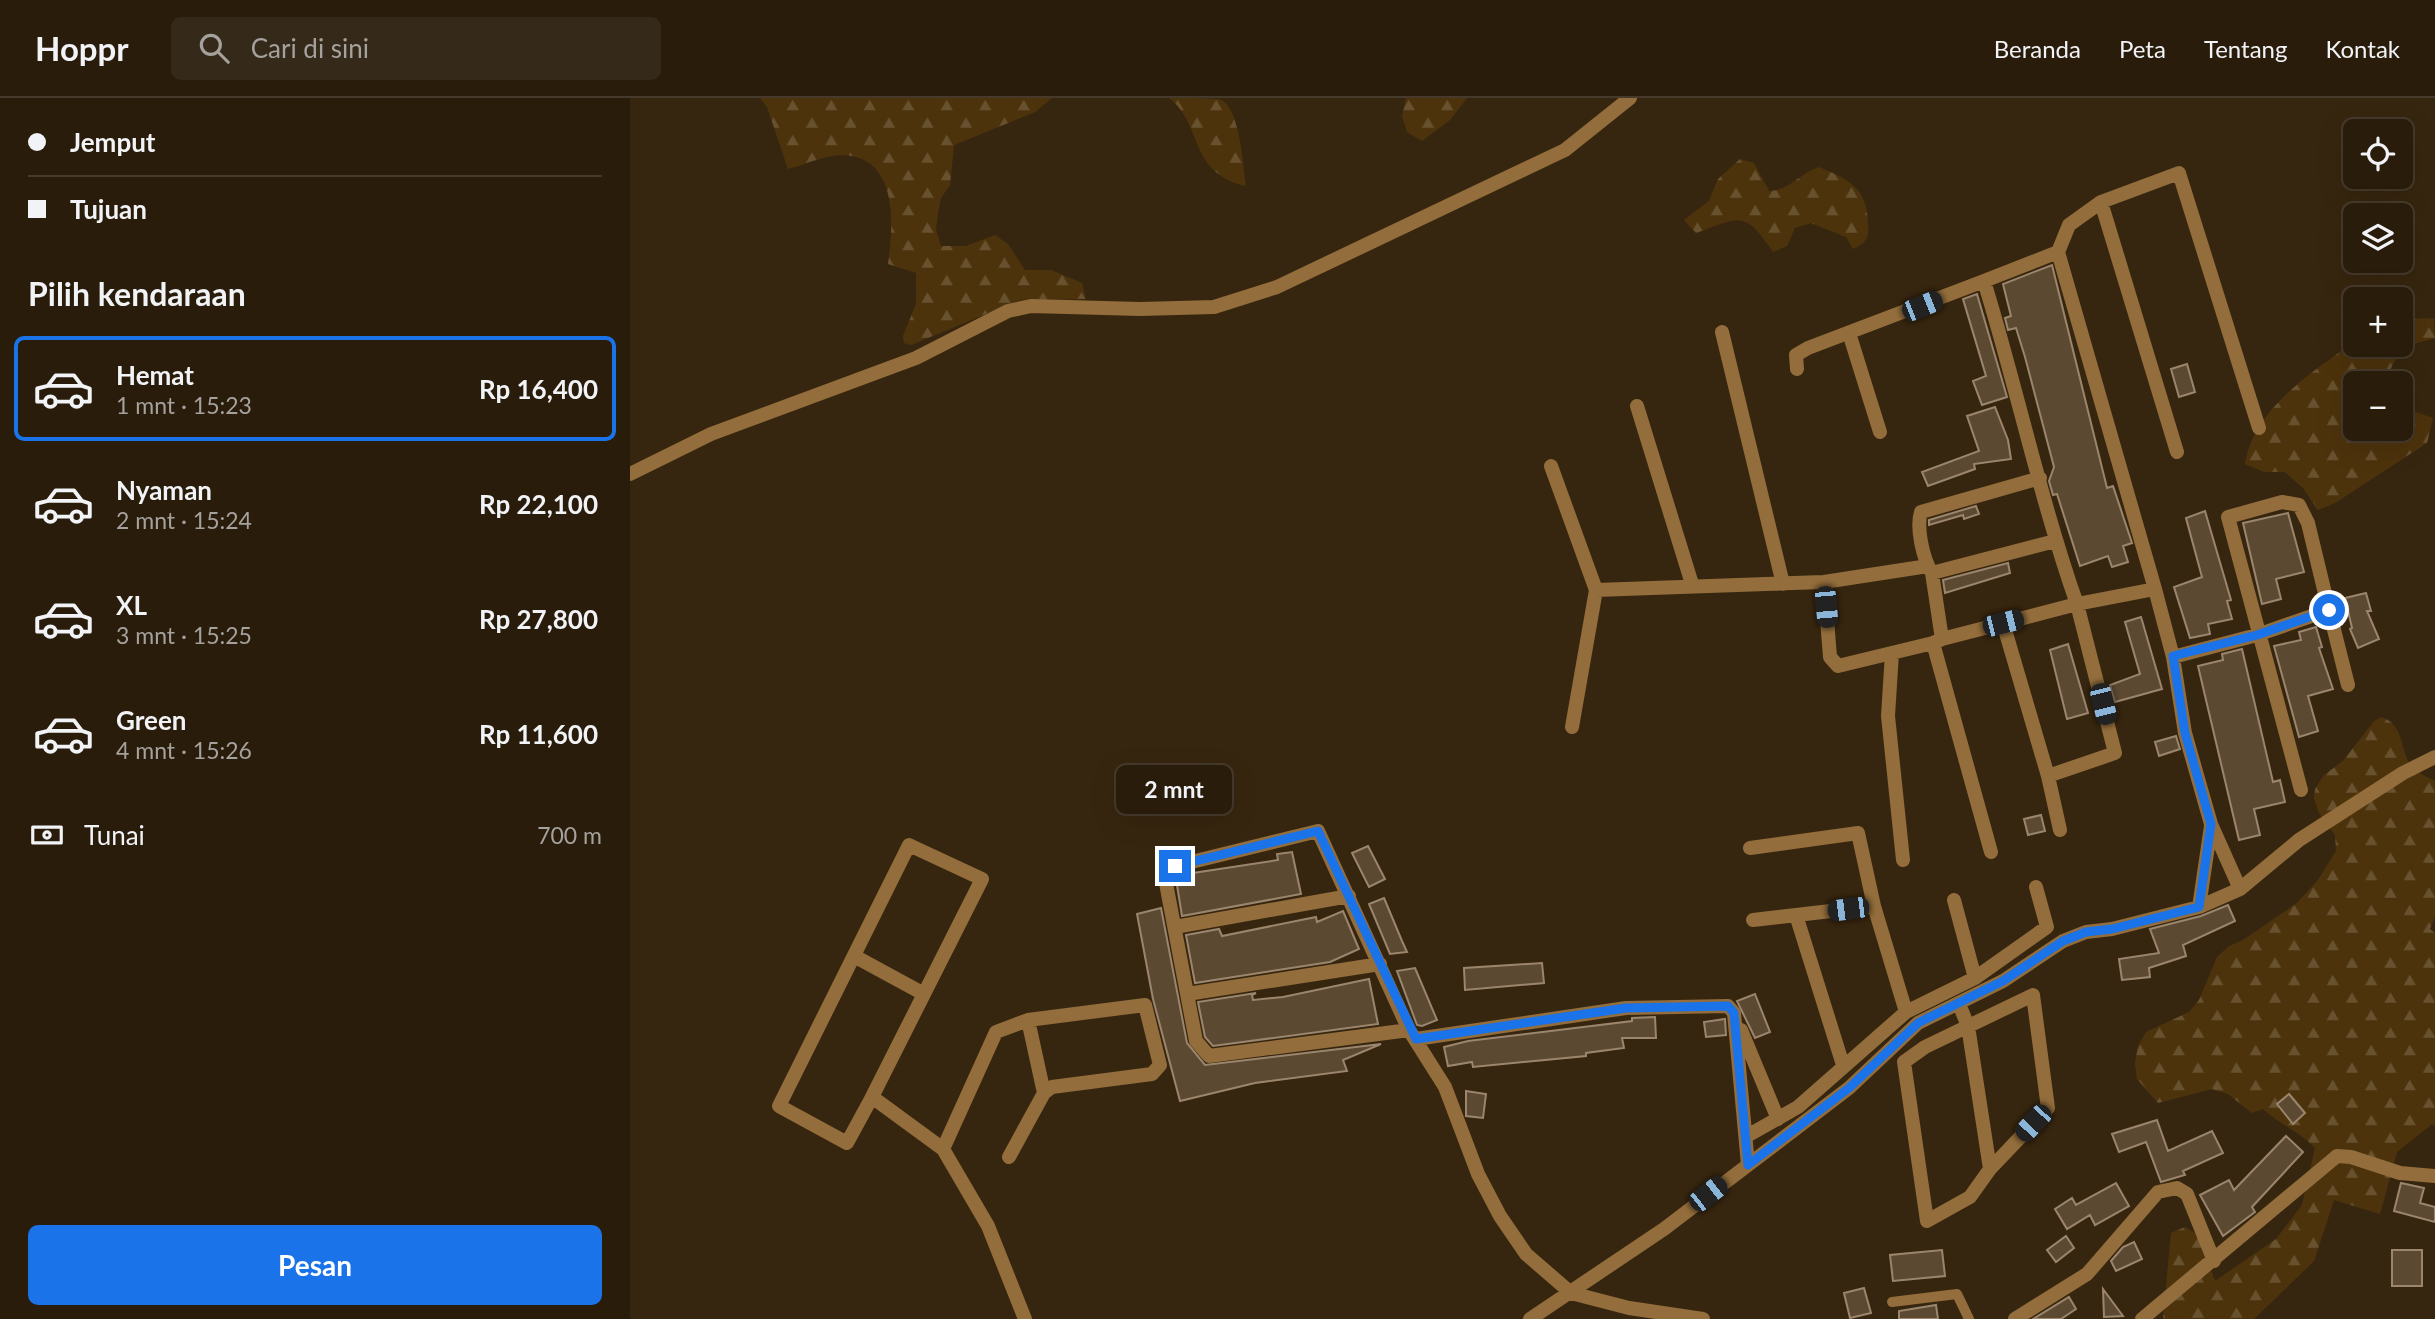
<!DOCTYPE html>
<html lang="id">
<head>
<meta charset="utf-8">
<style>
	body { margin:0; font-family:Lato,sans-serif; background:#352919; color:#f1f3f6; height:100vh; display:flex; flex-direction:column; font-size:26px; white-space:nowrap }
	* { box-sizing:border-box; margin:0 }
	p { font-size:23px; color:#a5a19d }
	.icon { flex:none; width:38px; height:38px; fill:none; stroke:currentColor; stroke-width:2; stroke-linecap:round; stroke-linejoin:round }
	.map { position:relative; flex:1; overflow:hidden }
	.sheet { display:flex; flex-direction:column; background:#291c0b; width:630px }
	.sheet>* { flex:none }
	.hud { display:grid; align-content:center; height:154px; padding:0 28px; background:#291c0b }
	.tools { position:absolute; left:1713px; top:21px; display:grid; gap:14px }
	.tools a { display:grid; place-items:center; width:70px; height:70px; border-radius:10px; background:#291c0b; box-shadow:0 7px 28px #0002,0 0 0 2px #453a2c; font-size:35px }
	.end { position:absolute; width:32px; height:32px; margin:-16px; border:9px solid #1a73e8; background:#fff; box-shadow:0 0 0 4px #fff }
	.from { border-radius:50% }
	.bubble { position:absolute; height:49px; border-radius:10px; background:#291c0b; box-shadow:0 7px 28px #0002,0 0 0 2px #453a2c; font-size:23px; font-weight:700; line-height:49px; text-align:center }
	.car { position:absolute; width:21px; height:42px; margin:-21px -10px; border-radius:9px; box-shadow:0 0 5px 2px #0007; background:linear-gradient(#222 24%,#8ab4d8 0 40%,#222 0 76%,#8ab4d8 0 86%,#222 0) }
	.hud b { display:flex; align-items:center; gap:24px; height:66px; font-size:26px }
	.hud b+b { border-top:2px solid #453a2c }
	.hud i { width:18px; height:18px; background:#f1f3f6 }
	ul { padding:0; list-style:none }
	li { display:flex; align-items:center; gap:21px; height:105px; margin:0 14px 10px; padding:0 14px; border:4px solid transparent; border-radius:10px }
	li div { flex:1 }
	li b { display:block; font-size:26px }
	li em { font-style:normal; font-weight:700 }
	li.selected { border-color:#1a73e8 }
	li>.icon { width:63px; height:63px; stroke-width:1.5 }
	h2 { padding:0 28px; font-size:32px; line-height:84px }
	.pay { display:flex; align-items:center; gap:18px; height:77px; padding:0 28px; font-size:26px }
	.pay p { margin-inline-start:auto }
	.cta { display:flex; gap:14px; margin-top:auto; padding:14px 28px }
	.cta a { flex:1; height:80px; border-radius:10px; background:#1a73e8; color:#fff; font-size:28px; font-weight:700; line-height:80px; text-align:center }
	header { display:flex; align-items:center; gap:42px; box-sizing:border-box; height:98px; padding:0 35px; background:#291c0b; border-bottom:2px solid #453a2c }
	header strong { font-size:33px }
	nav { display:flex; gap:38px; margin-inline-start:auto; font-size:24px }
	.search { width:490px; height:63px; background:#352919; display:flex; align-items:center; gap:18px; box-sizing:border-box; padding:0 24px; border-radius:10px; color:#a5a19d; font-size:26px }
	main { display:flex; flex:1; min-height:0 }
	.map>svg:first-child { display:block }
	.forest { fill:url(#forest-firs) }
	.building { fill:#5c4932; stroke:#9b866d; stroke-width:2 }
	.lines { fill:none; stroke-linecap:round; stroke-linejoin:round }
	.lane { stroke:#936d3b; stroke-width:10 }
	.street { stroke:#936d3b; stroke-width:14 }
	.route { stroke:#1a73e8; stroke-width:9 }
</style>
</head>
<body>
<header>
<strong>Hoppr</strong>
<div class="search"><svg class="icon" aria-label="search" viewBox="0 0 24 24"><circle cx="10" cy="10" r="6"/><path d="M15 15l6 6"/></svg>Cari di sini</div>
<nav><a>Beranda</a><a>Peta</a><a>Tentang</a><a>Kontak</a></nav>
</header>
<main>
<section class="sheet">
<div class="hud">
<b><i class="from"></i>Jemput</b>
<b><i></i>Tujuan</b>
</div>
<h2>Pilih kendaraan</h2>
<ul>
<li class="selected"><svg class="icon" aria-label="car" viewBox="0 0 24 24"><path d="M5 17H2v-5l4-1 3-4h7l3 4 3 1v5h-3M9 17h6M6 11h13"/><circle cx="7" cy="17" r="2"/><circle cx="17" cy="17" r="2"/></svg><div><b>Hemat</b><p>1 mnt · 15:23</p></div><em>Rp 16,400</em></li>
<li><svg class="icon" aria-label="car" viewBox="0 0 24 24"><path d="M5 17H2v-5l4-1 3-4h7l3 4 3 1v5h-3M9 17h6M6 11h13"/><circle cx="7" cy="17" r="2"/><circle cx="17" cy="17" r="2"/></svg><div><b>Nyaman</b><p>2 mnt · 15:24</p></div><em>Rp 22,100</em></li>
<li><svg class="icon" aria-label="car" viewBox="0 0 24 24"><path d="M5 17H2v-5l4-1 3-4h7l3 4 3 1v5h-3M9 17h6M6 11h13"/><circle cx="7" cy="17" r="2"/><circle cx="17" cy="17" r="2"/></svg><div><b>XL</b><p>3 mnt · 15:25</p></div><em>Rp 27,800</em></li>
<li><svg class="icon" aria-label="car" viewBox="0 0 24 24"><path d="M5 17H2v-5l4-1 3-4h7l3 4 3 1v5h-3M9 17h6M6 11h13"/><circle cx="7" cy="17" r="2"/><circle cx="17" cy="17" r="2"/></svg><div><b>Green</b><p>4 mnt · 15:26</p></div><em>Rp 11,600</em></li>
</ul>
<div class="pay"><svg class="icon" aria-label="cash" viewBox="0 0 24 24"><path d="M3 7h18v10H3z"/><circle cx="12" cy="12" r="2"/></svg>Tunai<p>700 m</p></div>
<div class="cta"><a>Pesan</a></div>
</section>
<div class="map">
<svg width="1805" height="1221" viewBox="0 0 1805 1221">
	<defs>
		<pattern id="forest-firs" width="22" height="20" patternUnits="userSpaceOnUse" patternTransform="scale(1.75)"><rect width="22" height="20" fill="#4d330c"/><path d="M5 1l3.5 6h-7zM16 11l3.5 6h-7z" fill="#68512f"/></pattern>
	</defs>
	<rect width="100%" height="100%" fill="#37260f"/>
	<path class="forest" d="M130,0H422L405,14L324,47L320,87L311,100L308,115L306,132L311,148H336L365,137L378,146L395,172H421L452,185L456,201L390,202L281,247L274,245L273,238L286,206V175L258,166C264,125 268,57 211,57C195,57 174,67 158,71L137,9Z
		M539,0C554,0 575,0 589,1C610,7 613,68 616,88C558,75 574,27 539,0Z
		M776,0H837L820,22L792,43L777,34L772,18Z
		M1110,61L1124,65L1139,93C1158,93 1171,75 1189,69C1220,82 1237,90 1238,126C1239,141 1236,145 1223,151L1216,139L1181,125L1165,130L1157,148L1143,154C1114,111 1110,119 1066,135L1054,122L1079,103L1088,81Z
		M1771,221L1804,220L1805,240L1773,249L1760,272L1758,285H1726V331H1771V309L1803,320L1797,345L1705,405L1688,412L1673,390L1655,374H1634L1615,366C1624,310 1683,274 1725,243L1726,247H1771Z
		M1751,619C1776,626 1769,657 1784,671C1790,676 1799,680 1805,683V819L1800,831L1805,835V1028L1802,1026L1767,1054L1750,1116L1704,1102L1684,1163L1624,1221H1533L1541,1135L1555,1129L1568,1137L1585,1183L1646,1141L1672,1107L1685,1050C1667,1032 1651,1027 1633,1011L1622,1015L1598,996L1582,991L1528,1005L1507,981L1505,965L1508,948L1516,934L1559,914L1569,902L1587,859L1599,848L1613,842L1667,805L1688,782L1706,753L1705,737L1689,715L1684,700L1685,691L1694,677L1713,663L1744,623Z"/>
	<path class="building" d="M1422,167L1477,390L1483,388L1502,445L1493,448L1498,464L1482,469L1478,458L1450,468L1427,396L1423,397L1419,383L1424,369L1395,259L1386,230L1378,232L1375,220L1381,218L1373,186Z
		M1347,196L1377,299L1352,307L1343,283L1356,278L1333,201Z
		M1557,266L1565,294L1549,299L1541,271Z
		M1365,309L1378,342L1381,361L1344,366L1345,371L1298,388L1292,374L1349,353L1337,318Z
		M1346,408L1349,416L1334,421L1333,417L1299,427V422Z
		M1575,413L1601,502L1597,503L1602,521L1578,526L1580,536L1560,540L1544,489L1572,479L1556,420Z
		M1658,415L1674,474L1646,481L1651,501L1632,506L1613,425Z
		M1378,465L1380,475L1315,495L1313,482Z
		M1736,495L1741,513H1737L1749,541L1728,550L1720,531L1722,530L1715,500Z
		M1511,519L1532,591L1485,604L1480,587L1510,576L1495,524Z
		M1686,529L1692,549L1689,550L1703,591L1678,598L1688,633L1669,639L1644,548L1671,542L1669,534Z
		M1438,546L1458,615L1437,621L1420,552Z
		M1612,551L1643,684L1650,682L1655,704L1624,711L1630,737L1609,742L1568,568L1593,562L1592,556Z
		M1546,638L1550,651L1529,658L1525,644Z
		M1411,717L1415,733L1398,737L1394,721Z
		M738,748L755,781L739,789L722,755Z
		M662,754L671,796L552,818L546,781L550,777L648,762L647,756Z
		M754,800L772,843L777,854L760,856L739,806Z
		M1598,807L1605,823L1553,847L1556,858L1519,870L1520,879L1492,882L1489,861L1529,855L1520,831L1571,818Z
		M531,810L557,945L575,967L751,946L713,962L717,973L625,985L550,1003L523,901L507,816Z
		M713,813L729,851L700,864L565,885L556,837L589,831L592,838L686,819L687,824Z
		M912,865L914,885L835,892L834,870Z
		M785,870L807,922L792,928L787,927L767,873Z
		M739,881L748,926L583,948L575,939L568,904L626,895L622,897L623,902L653,899Z
		M1125,896L1140,934L1125,940L1107,903Z
		M1025,919L1026,940H992L994,950L956,955V958L843,969L842,964L818,968L814,949L838,943L1002,923V920Z
		M1095,921L1096,937L1076,939L1074,924Z
		M836,993L856,996L853,1020L836,1018Z
		M1659,996L1675,1015L1663,1026L1647,1006Z
		M1527,1022L1538,1053L1582,1033L1593,1055L1553,1073L1555,1077L1531,1084L1516,1044L1489,1054L1482,1036Z
		M1656,1038L1673,1054L1622,1109L1625,1114L1593,1138L1570,1097L1599,1082L1604,1092Z
		M1486,1085L1499,1108L1465,1127L1460,1117L1437,1131L1425,1111L1442,1100L1446,1107Z
		M1771,1085L1794,1090L1790,1105L1805,1109V1124L1764,1113Z
		M1436,1138L1444,1150L1426,1164L1417,1152Z
		M1504,1144L1512,1161L1486,1173L1481,1163L1493,1149Z
		M1312,1152L1315,1178L1263,1183L1260,1157Z
		M1762,1152H1792V1188H1762Z
		M1234,1190L1241,1215L1220,1220L1214,1195Z
		M1473,1191L1493,1218L1474,1219Z
		M1439,1199L1446,1211L1431,1221H1403Z
		M1306,1207L1308,1221H1269V1213Z"/>
	<g class="lines">
		<path class="lane" d="M1262,1204L1327,1196L1339,1221"/>
		<path class="street" d="M1471,104L1549,75L1629,330
			M1354,183L1428,154
			M1092,234L1153,486
			M1219,235L1250,334
			M1167,271L1166,257L1178,250L1354,183C1387,290 1410,401 1447,506L1525,491
			M1007,308L1062,486
			M1547,354L1471,104L1439,127L1428,154L1525,491L1543,559L1555,635L1581,726L1610,791
			M921,368L966,492L1194,484L1298,468
			M0,376L81,336L286,260L378,213L401,208L510,211L584,209L647,189L935,52L1000,0
			M1302,475L1425,443
			M1194,484L1200,559L1208,568L1303,545L1312,541L1447,506L1485,655L1418,678L1373,525
			M1699,512L1718,587
			M1312,541L1302,475C1293,461 1286,430 1291,414L1410,380
			M1303,545L1361,754
			M1262,555L1258,618L1273,762
			M1543,559L1627,537L1699,512L1678,425L1669,407L1652,404L1598,419L1671,692
			M942,629L966,492
			M1418,678L1430,732
			M1120,750L1228,735L1244,808
			M1324,802L1345,880
			M1569,809L1581,728
			M1166,817L1213,967
			M1123,822L1244,808L1276,914
			M545,829L719,798
			M224,858L294,896
			M557,896L750,866
			M1403,897L1418,1010L1360,1071L1340,1099L1297,1123L1274,964L1295,949Z
			M1329,906L1338,928L1360,1071
			M398,922L414,995
			M779,932L579,958L566,943L535,780L545,768L688,733L779,932L815,989L848,1076L870,1118L896,1156L941,1195L999,1210L1073,1221
			M1111,932L1148,1021
			M786,941L996,910L1098,908L1104,915L1118,1067
			M242,999L217,1045L149,1008L279,747L352,781L242,999L313,1051
			M1117,1038L1168,1009L1276,914L1345,880L1417,829L1406,789
			M379,1059L414,995L422,989L522,976L530,967L515,907L398,922L366,934L313,1051L358,1128L395,1221
			M900,1221L1034,1131L1118,1067L1219,990L1288,925L1373,883L1433,843L1456,834L1482,831L1569,809L1610,791L1669,742L1773,675L1805,659
			M1385,1221L1457,1176L1528,1094L1547,1090L1557,1096L1584,1163
			M1512,1221L1707,1058L1721,1059L1770,1075L1805,1078"/>
	</g>
	<g class="lines">
		<path class="route" d="M545,768L688,733L786,941L996,910L1098,908L1104,915L1118,1067L1219,990L1288,925L1373,883L1433,843L1456,834L1482,831L1569,809L1581,726L1555,635L1543,558L1627,537L1699,512"/>
	</g>
</svg>
<div class="tools">
<a><svg class="icon" aria-label="locate" viewBox="0 0 24 24"><circle cx="12" cy="12" r="6"/><path d="M12 2v4M12 18v4M2 12h4M18 12h4"/></svg></a>
<a><svg class="icon" aria-label="layers" viewBox="0 0 24 24"><path d="M12 4l9 5-9 5-9-5zM3 14l9 5 9-5"/></svg></a>
<a>+</a>
<a>−</a>
</div>
<i class="end from" style="left:1699px;top:512px"></i>
<i class="end" style="left:545px;top:768px"></i>
<div class="bubble" style="left:486px;top:667px;width:116px">2 mnt</div>
<i class="car" style="left:1292px;top:208px;rotate:68deg"></i>
<i class="car" style="left:1196px;top:509px;rotate:175deg"></i>
<i class="car" style="left:1373px;top:525px;rotate:76deg"></i>
<i class="car" style="left:1473px;top:606px;rotate:166deg"></i>
<i class="car" style="left:1218px;top:811px;rotate:263deg"></i>
<i class="car" style="left:1403px;top:1025px;rotate:223deg"></i>
<i class="car" style="left:1078px;top:1096px;rotate:52deg"></i>
</div>
</main>
</body>
</html>
